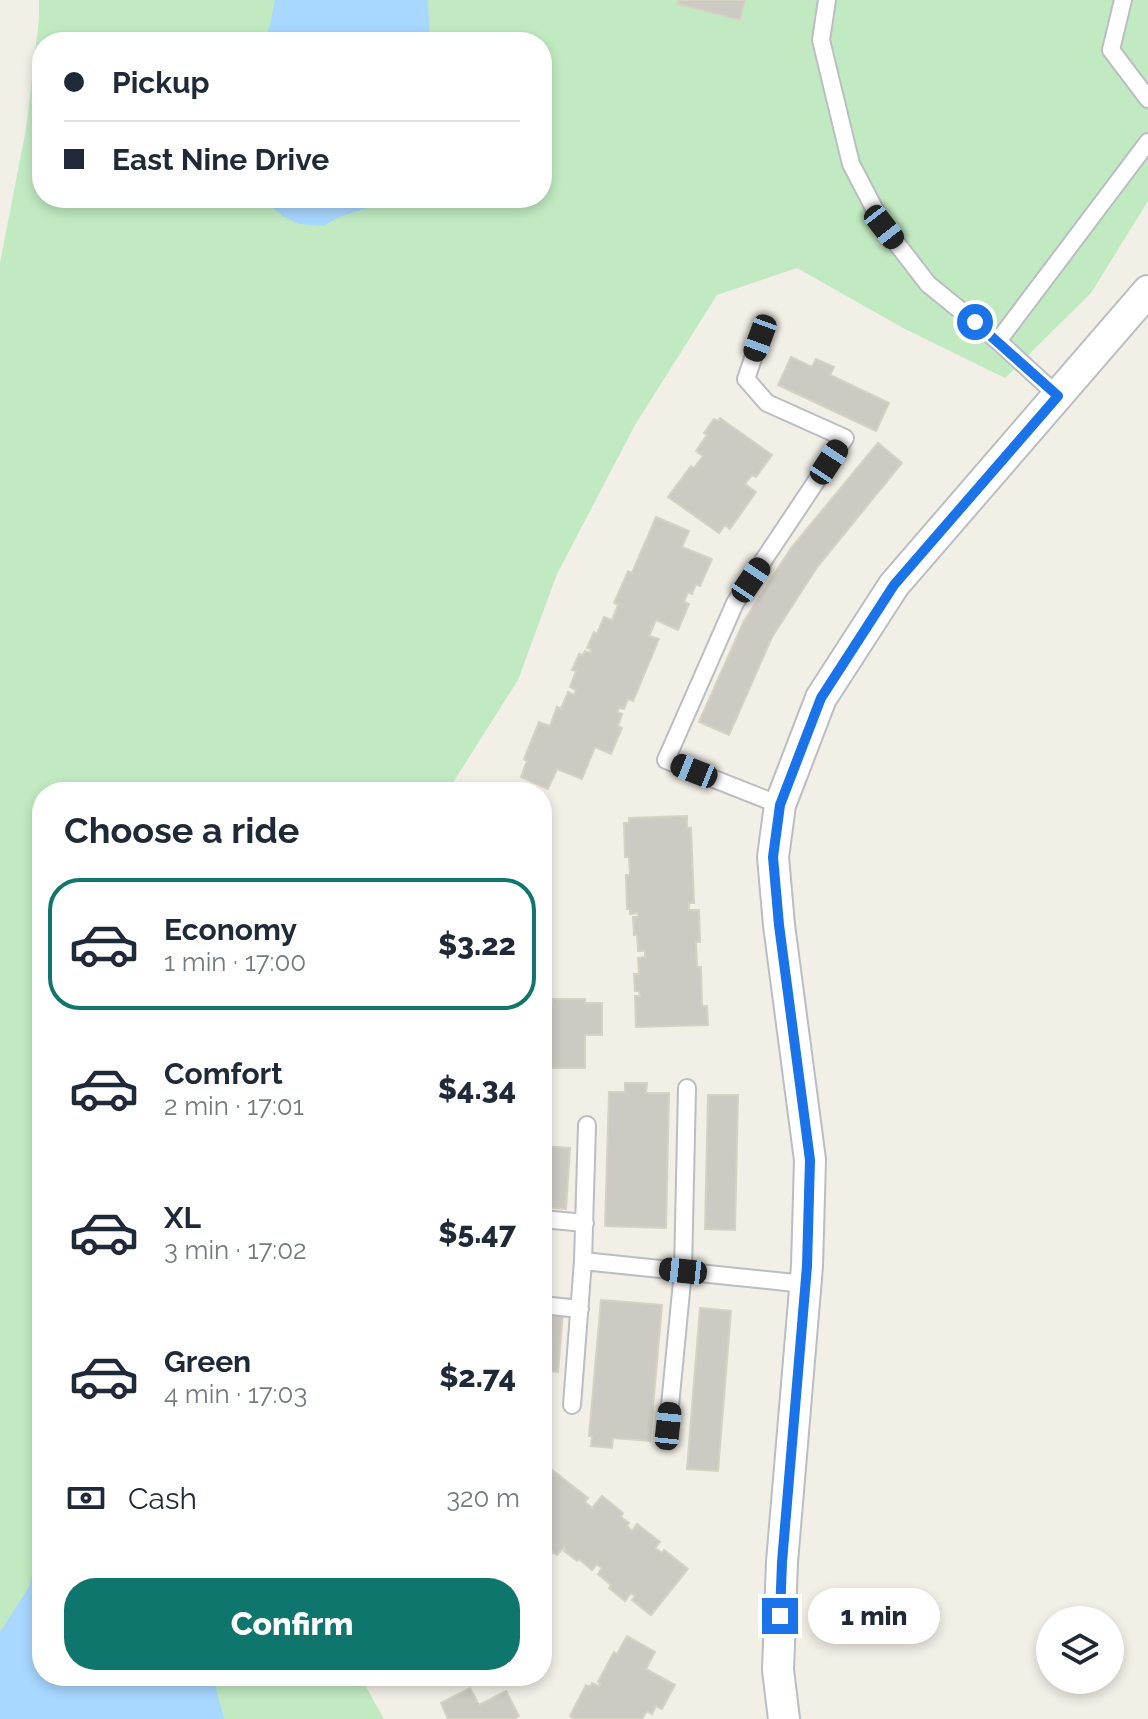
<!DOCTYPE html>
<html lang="en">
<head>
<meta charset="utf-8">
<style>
	body { margin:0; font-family:Raleway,sans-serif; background:#f2f2f3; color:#1f2937; height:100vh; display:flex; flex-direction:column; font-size:30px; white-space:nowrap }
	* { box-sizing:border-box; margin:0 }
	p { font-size:26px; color:#747a83 }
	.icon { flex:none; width:44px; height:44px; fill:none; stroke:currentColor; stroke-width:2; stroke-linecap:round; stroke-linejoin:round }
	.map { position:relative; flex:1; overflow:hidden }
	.sheet { position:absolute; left:32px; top:782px; width:520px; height:904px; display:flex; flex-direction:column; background:#fff; border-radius:32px; box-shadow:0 4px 12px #0003 }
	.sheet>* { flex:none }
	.banner { position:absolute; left:32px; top:32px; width:520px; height:176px; border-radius:32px; box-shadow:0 4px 12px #0003; display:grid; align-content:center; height:176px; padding:0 32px; background:#fff }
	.fabs { position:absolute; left:1036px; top:1606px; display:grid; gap:16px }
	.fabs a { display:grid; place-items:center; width:88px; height:88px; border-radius:50%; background:#fff; box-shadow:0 4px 12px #0003; font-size:40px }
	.end { position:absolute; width:36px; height:36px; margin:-18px; border:10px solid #1a73e8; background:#fff; box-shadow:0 0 0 4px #fff }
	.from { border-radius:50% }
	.bubble { position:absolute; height:56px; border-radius:28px; background:#fff; box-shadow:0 4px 12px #0003; font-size:26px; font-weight:800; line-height:56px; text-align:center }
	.car { position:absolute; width:24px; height:48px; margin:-24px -12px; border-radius:10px; box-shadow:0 0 6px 2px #0007; background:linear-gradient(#222 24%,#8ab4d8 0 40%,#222 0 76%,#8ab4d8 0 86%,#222 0) }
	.banner b { display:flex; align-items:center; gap:28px; height:76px; font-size:30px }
	.banner b+b { border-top:2px solid #e0e1e3 }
	.banner i { width:20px; height:20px; background:#1f2937 }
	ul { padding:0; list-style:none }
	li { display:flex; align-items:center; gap:24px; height:132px; margin:0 16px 12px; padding:0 16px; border:4px solid transparent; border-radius:32px }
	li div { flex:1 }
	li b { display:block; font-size:30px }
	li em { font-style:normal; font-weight:800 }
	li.current { border-color:#0f766e }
	li>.icon { width:72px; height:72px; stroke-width:1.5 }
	h2 { padding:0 32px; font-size:36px; line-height:96px }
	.pay { display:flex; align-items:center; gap:20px; height:88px; padding:0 32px; font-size:30px }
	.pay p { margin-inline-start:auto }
	.button { display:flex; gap:16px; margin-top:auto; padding:16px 32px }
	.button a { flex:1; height:92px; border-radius:32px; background:#0f766e; color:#fff; font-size:32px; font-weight:800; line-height:92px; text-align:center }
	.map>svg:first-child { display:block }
	.green { fill:#c1eac2; fill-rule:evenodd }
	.water { fill:#a8d7ff }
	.building { fill:#cccac3; stroke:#d6d1c3; stroke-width:2 }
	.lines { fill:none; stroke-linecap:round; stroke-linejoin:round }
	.service-casing { stroke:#babdc2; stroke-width:20 }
	.minor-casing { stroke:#babdc2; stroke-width:34 }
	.service { stroke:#fff; stroke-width:16 }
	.minor { stroke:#fff; stroke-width:30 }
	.route { stroke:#1a73e8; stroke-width:10 }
</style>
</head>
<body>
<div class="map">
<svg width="1148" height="1719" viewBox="0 0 1148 1719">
	<rect width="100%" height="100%" fill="#f1efe6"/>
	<path class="green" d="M39,0H1148V201L1091,293L1005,378L903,328L797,268L717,295L635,425L557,574L518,680L447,792H42V1676H360L384,1719H0V263L26,129L39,19ZM42,42H542V198H42Z"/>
	<path class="water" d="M275,0H428L430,42H264L270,25Z
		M253,198H384L373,206L337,218L323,226L299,224L284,217L272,207Z
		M41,1562H42V1676H213L224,1719H0V1632L29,1587L33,1571Z"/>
	<path class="building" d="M679,0H745L740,20L678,4Z
		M791,357L812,367L816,359L834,367L830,375L889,403L876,431L778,385Z
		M720,418L772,455L756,477L752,475L745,484L756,492L730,529L725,525L719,533L668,497L691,466L694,468L703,456L696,451L707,435L704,433L714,419L718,421Z
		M878,443L902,463L818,566L772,637L729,735L699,722L744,621L791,548Z
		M656,517L689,531L682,547L712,559L700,586L696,584L692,594L688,592L684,602L689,604L678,630L656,620L649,636L659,639L633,701L628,699L624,709L619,708L617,712L622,714L618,726L622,728L611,754L595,747L582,779L557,769L548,789L521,777L527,761L524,759L539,722L550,726L557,707L561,709L568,692L574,695L576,690L570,687L576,671L572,670L579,654L583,655L585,651L590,653L591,649L587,648L594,632L597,634L604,617L612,620L618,605L614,603L628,571L632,573Z
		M687,816V828H691L694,903H689V910H699L700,942H696L697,967H701L702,1006H707L708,1025L636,1027L635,996H640L639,991H635L634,974H639L638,958L645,957V951H638L637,935H634L633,917H638V913L630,914V909H627L626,875H630L629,857H625L624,823H629V818Z
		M552,999H585V1003H602V1035H585V1068H542V1008H546V1003H552Z
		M625,1083H647L646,1093H669L666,1228L605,1226L609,1092H625Z
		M708,1095H738L735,1230L705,1229Z
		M542,1146L570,1148L566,1209L542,1207Z
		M601,1300L662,1305L650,1441L613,1438L612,1448L591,1446L592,1436H589Z
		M700,1308L731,1311L718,1471L687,1469Z
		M542,1310L563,1312L558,1372L542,1370Z
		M542,1462L588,1498L585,1502L592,1508L602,1496L623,1513L621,1517L629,1523L627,1526L632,1531L637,1524L660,1542L655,1548L662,1553L664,1550L688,1569L651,1615L632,1600L635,1596L631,1593L625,1601L609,1588L611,1585L598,1574L602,1568L597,1564L592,1570L579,1559L577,1561L564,1551L566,1549L564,1547L557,1555L552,1552L549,1556L542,1550Z
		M627,1636L655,1652L646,1669L675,1685L662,1709L656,1706L652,1714L647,1711L642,1719H574L570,1716L586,1685L590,1687L592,1683L599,1686L601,1684L598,1682L614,1652L617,1654Z
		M470,1688L479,1705L506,1691L519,1716L515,1719H448L441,1703Z"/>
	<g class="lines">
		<defs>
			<path id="service" d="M827,0L821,40L851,164L884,227L928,284L998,341L1148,142
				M1123,0L1111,50L1148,99
				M760,338L746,379L767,403L845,438L735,603L666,760L780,805
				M998,341L1058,396
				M542,1219L585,1223
				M583,1261L805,1284
				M542,1305L580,1309
				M572,1405L583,1261L587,1125
				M668,1426L683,1271L687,1088"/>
			<path id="minor" d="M784,1719L778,1670L782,1562L807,1266L810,1160L779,925L773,857L780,805L821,698L894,585L1148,291"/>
		</defs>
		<use href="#service" class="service-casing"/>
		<use href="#minor" class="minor-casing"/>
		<use href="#service" class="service"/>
		<use href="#minor" class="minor"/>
	</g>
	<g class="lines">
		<path class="route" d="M780,1616L782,1562L807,1266L810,1160L779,925L773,857L780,805L821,698L894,585L1058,396L975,322"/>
	</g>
</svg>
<div class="fabs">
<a><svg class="icon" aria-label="layers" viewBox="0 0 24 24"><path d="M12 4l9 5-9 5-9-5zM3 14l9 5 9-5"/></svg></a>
</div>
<i class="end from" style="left:975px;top:322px"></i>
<i class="end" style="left:780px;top:1616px"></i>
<div class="bubble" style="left:808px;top:1588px;width:132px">1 min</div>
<i class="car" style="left:884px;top:227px;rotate:142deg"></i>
<i class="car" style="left:760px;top:338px;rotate:200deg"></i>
<i class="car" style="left:829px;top:462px;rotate:33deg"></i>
<i class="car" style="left:751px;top:580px;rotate:34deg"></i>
<i class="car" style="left:694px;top:771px;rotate:292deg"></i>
<i class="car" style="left:683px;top:1271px;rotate:276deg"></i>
<i class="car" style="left:668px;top:1426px;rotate:6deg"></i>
<div class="banner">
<b><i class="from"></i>Pickup</b>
<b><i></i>East Nine Drive</b>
</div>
<section class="sheet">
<h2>Choose a ride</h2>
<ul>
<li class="current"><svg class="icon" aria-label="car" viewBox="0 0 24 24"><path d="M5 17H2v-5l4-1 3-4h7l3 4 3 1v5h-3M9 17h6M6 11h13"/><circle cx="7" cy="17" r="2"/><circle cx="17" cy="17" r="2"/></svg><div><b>Economy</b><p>1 min · 17:00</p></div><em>$3.22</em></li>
<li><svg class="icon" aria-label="car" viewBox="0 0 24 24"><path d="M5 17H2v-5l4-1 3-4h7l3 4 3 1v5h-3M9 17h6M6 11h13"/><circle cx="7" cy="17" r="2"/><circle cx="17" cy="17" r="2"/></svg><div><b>Comfort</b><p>2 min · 17:01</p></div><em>$4.34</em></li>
<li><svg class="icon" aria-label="car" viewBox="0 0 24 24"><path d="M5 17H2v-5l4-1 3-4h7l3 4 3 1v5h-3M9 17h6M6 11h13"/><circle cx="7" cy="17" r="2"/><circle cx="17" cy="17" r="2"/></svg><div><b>XL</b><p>3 min · 17:02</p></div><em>$5.47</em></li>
<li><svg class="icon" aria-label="car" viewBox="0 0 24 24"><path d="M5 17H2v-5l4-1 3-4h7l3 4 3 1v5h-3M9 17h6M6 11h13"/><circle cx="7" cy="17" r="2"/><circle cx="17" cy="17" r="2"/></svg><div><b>Green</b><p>4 min · 17:03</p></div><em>$2.74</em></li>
</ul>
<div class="pay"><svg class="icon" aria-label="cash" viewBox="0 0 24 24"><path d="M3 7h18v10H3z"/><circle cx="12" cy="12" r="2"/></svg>Cash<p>320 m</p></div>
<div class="button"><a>Confirm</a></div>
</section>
</div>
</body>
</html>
